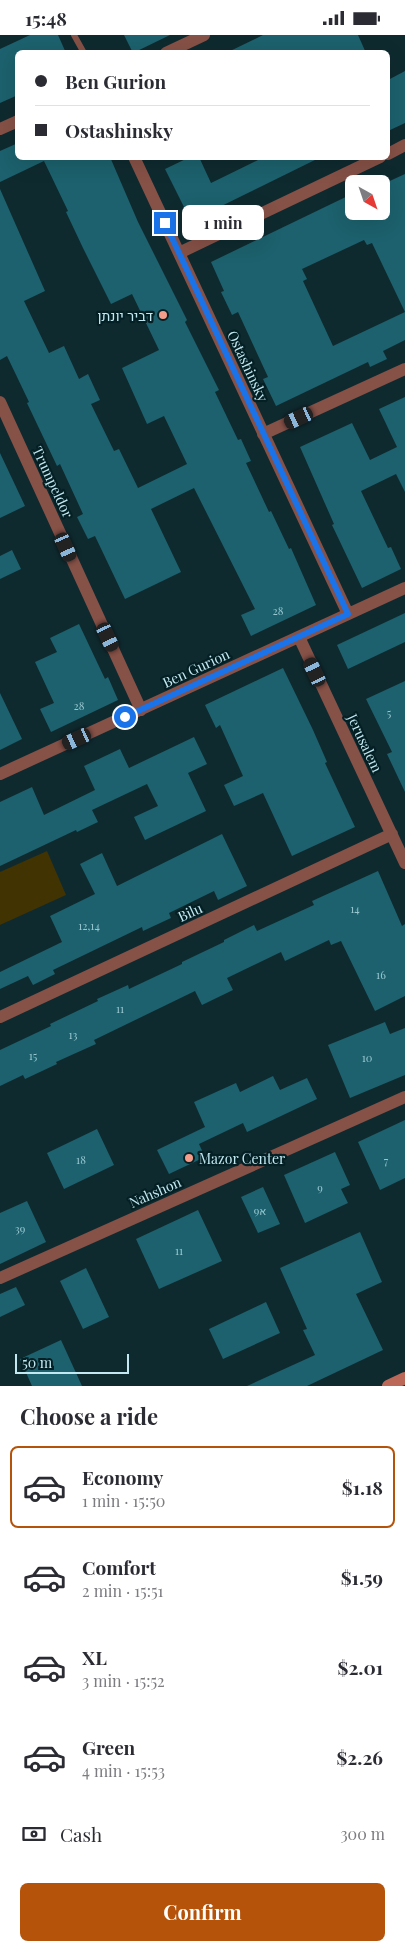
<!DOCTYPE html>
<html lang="en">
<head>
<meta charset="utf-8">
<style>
	body { margin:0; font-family:"Playfair Display",Heebo,serif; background:#f7f7f7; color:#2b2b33; height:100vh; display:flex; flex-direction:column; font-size:19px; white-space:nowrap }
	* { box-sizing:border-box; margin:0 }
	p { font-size:16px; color:#7c7c81 }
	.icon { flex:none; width:28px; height:28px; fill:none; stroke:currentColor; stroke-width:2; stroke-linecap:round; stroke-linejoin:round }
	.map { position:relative; height:1351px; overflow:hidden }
	.panel { display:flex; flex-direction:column; background:#fff; flex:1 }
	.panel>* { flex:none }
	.banner { position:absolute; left:15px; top:15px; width:375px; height:110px; border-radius:8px; box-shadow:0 5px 20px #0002; display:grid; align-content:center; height:110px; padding:0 20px; background:#fff }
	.needle { width:32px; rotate:140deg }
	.fabs { position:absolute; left:345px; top:140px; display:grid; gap:10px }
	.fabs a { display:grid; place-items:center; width:45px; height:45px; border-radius:8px; background:#fff; box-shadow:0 5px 20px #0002; font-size:25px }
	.scale { position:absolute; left:15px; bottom:12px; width:114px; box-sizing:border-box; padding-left:5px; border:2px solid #c2e9f2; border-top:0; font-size:14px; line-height:18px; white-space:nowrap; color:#c2e9f2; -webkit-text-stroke:4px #052025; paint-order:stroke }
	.end { position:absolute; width:22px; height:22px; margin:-11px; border:6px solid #1a73e8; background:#fff; box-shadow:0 0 0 2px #fff }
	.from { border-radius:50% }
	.bubble { position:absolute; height:35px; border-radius:8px; background:#fff; box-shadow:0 5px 20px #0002; font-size:16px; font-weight:700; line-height:35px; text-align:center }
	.car { position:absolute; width:15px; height:30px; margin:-15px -8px; border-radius:6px; box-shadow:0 0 4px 1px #0007; background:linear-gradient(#222 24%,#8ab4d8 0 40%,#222 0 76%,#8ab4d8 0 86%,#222 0) }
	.banner b { display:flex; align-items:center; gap:18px; height:48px; font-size:19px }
	.banner b+b { border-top:1px solid #e1e1e2 }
	.banner i { width:12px; height:12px; background:#2b2b33 }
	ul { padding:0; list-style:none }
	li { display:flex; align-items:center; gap:15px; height:82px; margin:0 10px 8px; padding:0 10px; border:2px solid transparent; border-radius:8px }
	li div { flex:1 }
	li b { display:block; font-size:19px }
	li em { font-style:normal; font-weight:700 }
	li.on { border-color:#b45309 }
	li>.icon { width:45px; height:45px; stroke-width:1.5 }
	h2 { padding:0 20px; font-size:22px; line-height:60px }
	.pay { display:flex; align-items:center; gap:12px; height:55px; padding:0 20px; font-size:19px }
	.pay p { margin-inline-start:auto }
	.cta { display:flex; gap:10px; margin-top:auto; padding:10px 20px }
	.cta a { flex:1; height:58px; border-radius:8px; background:#b45309; color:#fff; font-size:20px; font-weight:700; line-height:58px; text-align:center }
	.status { display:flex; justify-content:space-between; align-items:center; height:35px; padding:0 25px; background:#fff; direction:ltr }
	.status svg { height:14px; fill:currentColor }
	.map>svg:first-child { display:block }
	.green { fill:#413302 }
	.building { fill:#1c616d; fill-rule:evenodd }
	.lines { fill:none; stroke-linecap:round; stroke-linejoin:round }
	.service { stroke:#865147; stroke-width:6 }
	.minor { stroke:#865147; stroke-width:12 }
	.secondary { stroke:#bc6858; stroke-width:12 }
	.route { stroke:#1a73e8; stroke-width:6 }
	.poi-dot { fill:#f49d8b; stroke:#052025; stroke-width:2 }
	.labels { text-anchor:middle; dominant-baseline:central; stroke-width:4.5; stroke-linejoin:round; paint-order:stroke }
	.number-label { font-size:11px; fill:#98c7d1 }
	.poi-label { font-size:14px; fill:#c2e9f2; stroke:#052025; text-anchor:end }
	.street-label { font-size:14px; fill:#c2e9f2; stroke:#052025 }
</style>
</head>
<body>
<div class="status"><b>15:48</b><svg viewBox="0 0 49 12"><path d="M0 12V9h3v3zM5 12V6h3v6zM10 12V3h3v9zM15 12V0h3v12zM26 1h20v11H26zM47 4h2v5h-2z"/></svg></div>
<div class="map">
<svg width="405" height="1351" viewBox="0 0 405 1351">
	<rect width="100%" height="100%" fill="#0f2a2f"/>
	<path class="green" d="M47,816L66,860L0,890V837Z"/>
	<path class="building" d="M30,0H58L66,18H18V60L0,68V14Z
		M124,0H170L133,18Z
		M263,0H358L366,18H226Z
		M405,36V88L388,96V45Z
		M18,108V122H110L138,187L187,285L185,287L219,355L215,357L238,405L241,404L251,426L246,428L269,477L271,476L289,514L291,513L316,570L251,601L241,580L255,574L194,453L151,474L181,537L125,564L95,501L88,504L77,482L83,479L60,429L57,431L27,368L29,367L7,321L0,325V154L45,256L24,266L49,318L64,311L79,344L88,339L100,365L91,369L114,416L119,414L138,453L187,429L164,381L147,389L122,333L159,315L132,259L111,269L83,213L66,177L68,176L44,126L0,147V116Z
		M190,122H199L211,148L264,122H321L191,186L165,134Z
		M405,139V305L383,316L387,324L370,332L368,327L276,371L263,344L268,342L238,277L232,280L221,257L224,256L211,227L354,158V176H381V150ZM364,205L367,210L372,208L405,277L333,311L303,246L307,244L302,234Z
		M405,362V457L396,439L361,456L388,513L391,512L401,534L362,553L332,490L334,489L300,412L352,388L370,425L397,412L379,374Z
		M0,418L25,471L0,483Z
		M12,515L21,534L0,544V521Z
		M405,578V607L348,634L337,610Z
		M79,589L105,644L108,642L118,665L51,697L40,674L54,668L35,627L57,617L50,603Z
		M283,633L313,695L327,727L325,728L355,792L292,821L263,758L234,771L224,750L243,741L220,690L216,693L205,670Z
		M405,646V757L387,719L392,717L366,664Z
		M0,658L22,704L0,715Z
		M194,702L207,729L188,738L206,776L145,805L134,782L158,771L147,749L92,775L98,787L77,797L76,795L0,831V767L32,752L44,780L95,755L84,731L120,714L129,733Z
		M222,799L247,851L218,865L214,856L169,878L171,883L143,896L142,892L53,935L55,939L33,950L28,941L0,954V937L62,907L50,881L95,859L80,829L102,818L117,851Z
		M378,836L402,891L405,889V961L375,976L341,906L331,910L329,905L285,926L281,917L227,943L233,955L202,970L195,956L94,1005L96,1009L56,1027L57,1029L25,1044L23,1040L0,1051V1015L51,991L50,989L98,966L97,964L128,950L129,954L182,929V927L224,907V905L254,890L257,896L314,870L312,866Z
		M385,987L390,999L405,993V1040L350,1063L328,1010Z
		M273,1041L280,1055L307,1043L317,1064L247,1097L243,1088L199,1109L205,1122L169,1139L157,1115L205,1092L194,1067L236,1048L240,1057Z
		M405,1085V1143L380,1155L358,1107Z
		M97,1094L114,1130L64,1154L47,1118Z
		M335,1117L350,1150L341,1154L348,1168L305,1188L284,1140Z
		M263,1152L280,1189L258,1198L241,1162Z
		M27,1166L46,1207L0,1229V1178Z
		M198,1175L222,1226L159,1254L136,1204Z
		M360,1197L382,1247L356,1259L383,1315L307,1351H247L315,1320L303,1295L307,1294L280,1233Z
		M86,1233L109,1282L83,1294L60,1246Z
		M16,1252L25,1270L0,1282V1259Z
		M266,1267L280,1298L223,1324L209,1294Z
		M61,1305L82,1351H32L20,1324Z"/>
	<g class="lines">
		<path class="service" d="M74,0L84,18"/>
		<path class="minor" d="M166,18L204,0
			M0,94L18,86
			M388,119L405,110
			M134,122L348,579
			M179,218L380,122
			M0,367L141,675
			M263,399L405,334
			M299,602L405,828
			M0,739L405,553
			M0,982L392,799
			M0,1243L405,1062"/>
		<path class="secondary" d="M388,1351L405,1343"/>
	</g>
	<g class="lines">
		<path class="route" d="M125,682L348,579L165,188"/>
	</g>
	<g class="poi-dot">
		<circle cx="163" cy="280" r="5"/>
		<circle cx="189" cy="1123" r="5"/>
	</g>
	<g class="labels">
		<g class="number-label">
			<text x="278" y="575">28</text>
			<text x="79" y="670">28</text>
			<text x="389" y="677">5</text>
			<text x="355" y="873">14</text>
			<text x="89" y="890">12,14</text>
			<text x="381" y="939">16</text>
			<text x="120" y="973">11</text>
			<text x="73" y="999">13</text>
			<text x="33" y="1020">15</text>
			<text x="367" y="1022">10</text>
			<text x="81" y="1124">18</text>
			<text x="386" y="1125">7</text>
			<text x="320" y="1152">9</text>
			<text x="260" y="1175">9א</text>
			<text x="20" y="1193">39</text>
			<text x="179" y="1215">11</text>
		</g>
		<g class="poi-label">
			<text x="153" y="280">דביר יונתן</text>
			<text x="199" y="1123" text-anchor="start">Mazor Center</text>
		</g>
		<g class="street-label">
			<text transform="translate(248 331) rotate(65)">Ostashinsky</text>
			<text transform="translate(53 447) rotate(65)">Trumpeldor</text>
			<text transform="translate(196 633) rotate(-25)">Ben Gurion</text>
			<text transform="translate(365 708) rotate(65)">Jerusalem</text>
			<text transform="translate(190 877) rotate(-25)">Bilu</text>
			<text transform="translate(155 1157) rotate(-24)">Nahshon</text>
		</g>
	</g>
</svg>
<div class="fabs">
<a><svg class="needle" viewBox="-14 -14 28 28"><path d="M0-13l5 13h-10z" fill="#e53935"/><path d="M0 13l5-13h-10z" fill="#7c7c81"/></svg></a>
</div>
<div class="scale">50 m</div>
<i class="end from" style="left:125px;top:682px"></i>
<i class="end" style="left:165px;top:188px"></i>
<div class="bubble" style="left:182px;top:170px;width:82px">1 min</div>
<i class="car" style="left:299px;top:383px;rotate:245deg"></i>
<i class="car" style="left:66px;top:512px;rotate:156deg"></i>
<i class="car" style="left:108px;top:602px;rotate:155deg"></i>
<i class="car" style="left:315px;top:637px;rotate:335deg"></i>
<i class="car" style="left:77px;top:704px;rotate:245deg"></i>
<div class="banner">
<b><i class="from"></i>Ben Gurion</b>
<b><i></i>Ostashinsky</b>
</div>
</div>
<section class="panel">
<h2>Choose a ride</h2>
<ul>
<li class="on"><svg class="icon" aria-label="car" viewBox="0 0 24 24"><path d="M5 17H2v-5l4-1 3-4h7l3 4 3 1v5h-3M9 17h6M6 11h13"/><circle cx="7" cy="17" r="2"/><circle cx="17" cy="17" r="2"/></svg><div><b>Economy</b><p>1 min · 15:50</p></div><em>$1.18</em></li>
<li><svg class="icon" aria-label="car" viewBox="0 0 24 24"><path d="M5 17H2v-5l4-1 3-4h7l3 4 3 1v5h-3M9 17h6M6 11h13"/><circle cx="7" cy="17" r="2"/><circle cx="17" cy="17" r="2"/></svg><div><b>Comfort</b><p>2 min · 15:51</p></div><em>$1.59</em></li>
<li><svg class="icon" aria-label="car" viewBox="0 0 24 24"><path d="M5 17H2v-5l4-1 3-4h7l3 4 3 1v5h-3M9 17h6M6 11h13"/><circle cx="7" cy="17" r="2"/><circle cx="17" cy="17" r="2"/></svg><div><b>XL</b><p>3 min · 15:52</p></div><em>$2.01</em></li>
<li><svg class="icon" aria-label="car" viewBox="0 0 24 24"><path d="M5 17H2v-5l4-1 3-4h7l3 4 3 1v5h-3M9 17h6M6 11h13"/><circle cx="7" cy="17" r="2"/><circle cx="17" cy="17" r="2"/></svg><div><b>Green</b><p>4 min · 15:53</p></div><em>$2.26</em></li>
</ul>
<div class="pay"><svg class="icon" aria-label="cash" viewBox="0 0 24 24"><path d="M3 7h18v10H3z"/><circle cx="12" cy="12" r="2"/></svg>Cash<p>300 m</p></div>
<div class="cta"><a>Confirm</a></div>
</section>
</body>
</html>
